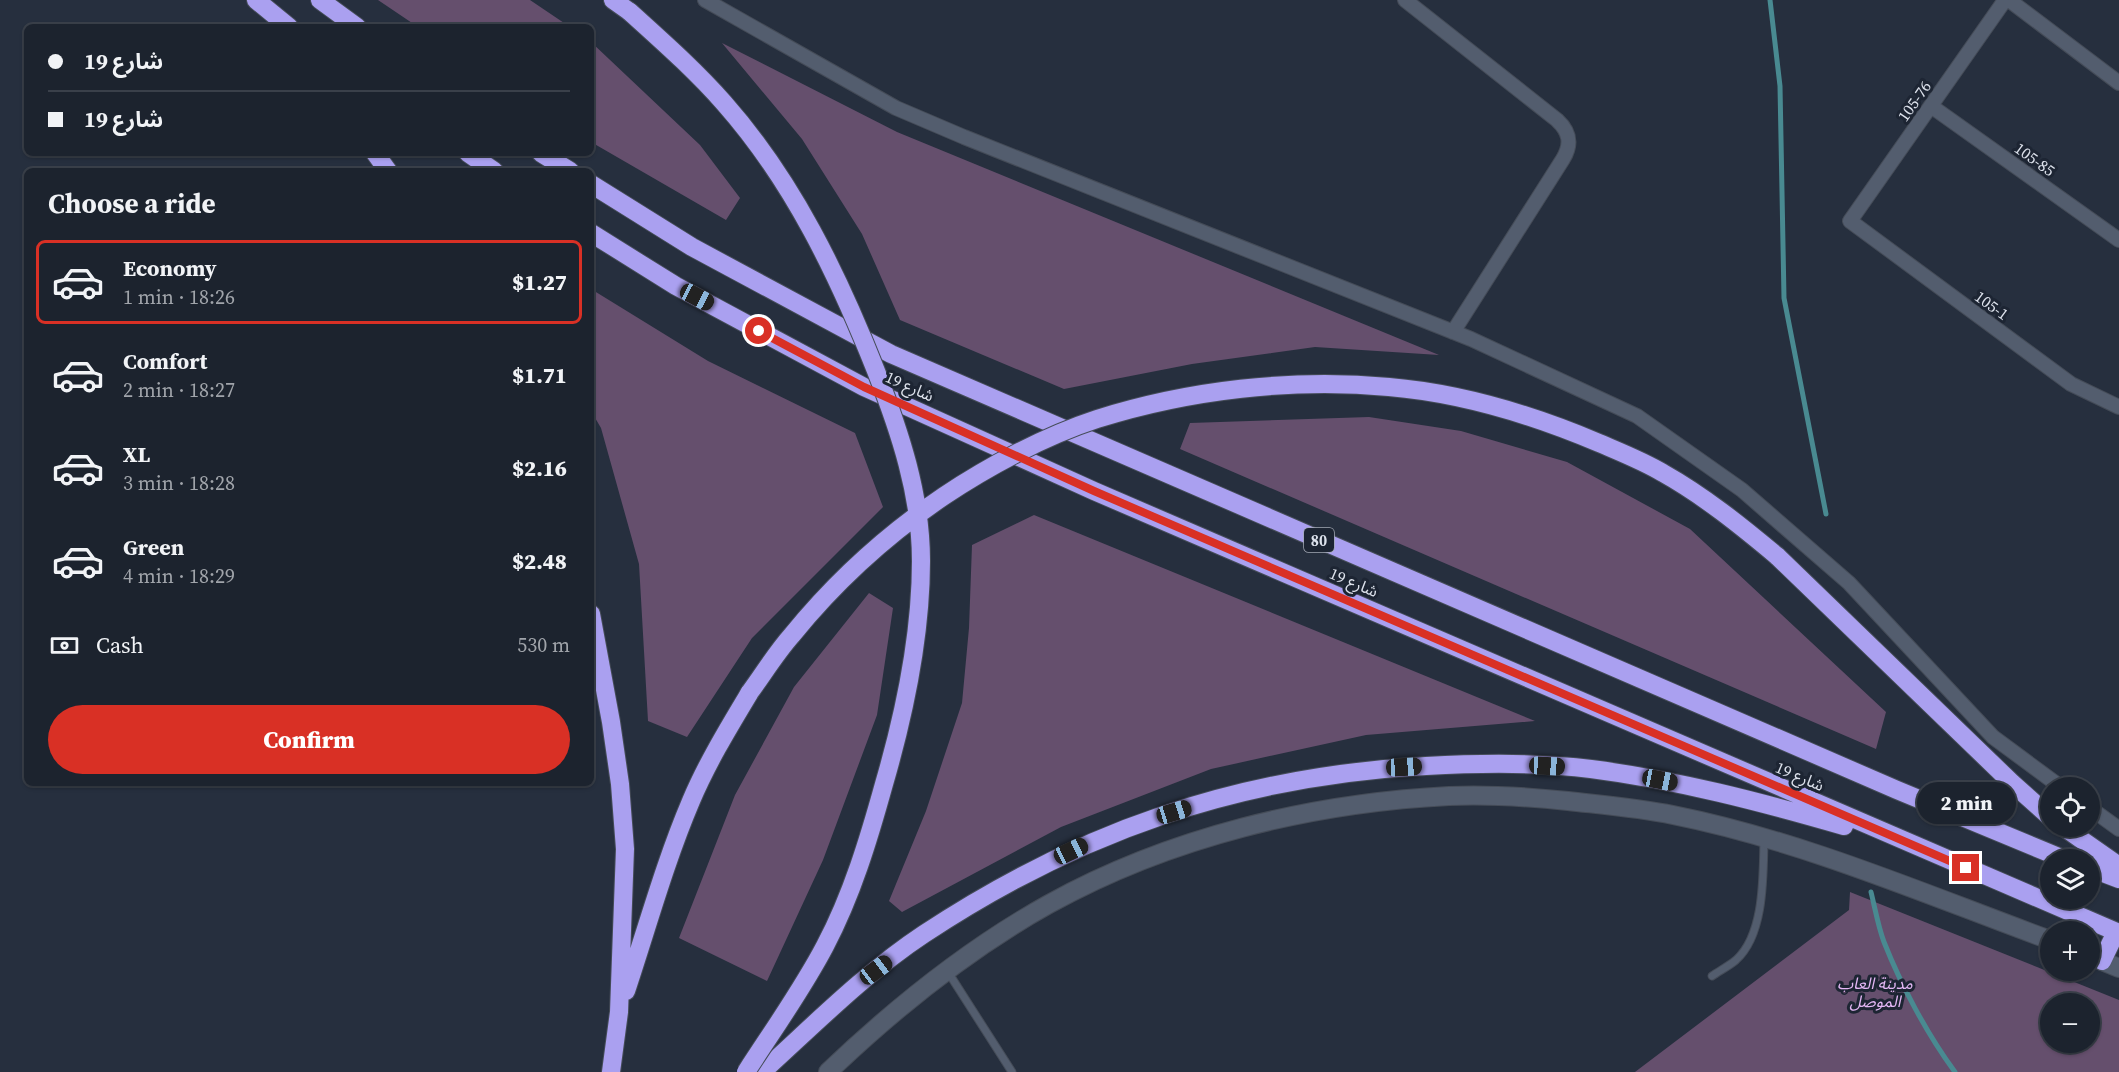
<!DOCTYPE html>
<html lang="en">
<head>
<meta charset="utf-8">
<style>
	body { margin:0; font-family:"Source Serif 4","Noto Sans Arabic",serif; background:#252b36; color:#f1f3f6; height:100vh; display:flex; flex-direction:column; font-size:22px; white-space:nowrap }
	* { box-sizing:border-box; margin:0 }
	p { font-size:20px; color:#a0a4aa }
	.icon { flex:none; width:33px; height:33px; fill:none; stroke:currentColor; stroke-width:2; stroke-linecap:round; stroke-linejoin:round }
	.map { position:relative; flex:1; overflow:hidden }
	.panel { position:absolute; left:24px; top:168px; width:570px; height:618px; display:flex; flex-direction:column; background:#1c232e; border-radius:9px; box-shadow:0 2px 4px #0004,0 0 0 2px #3a404a }
	.panel>* { flex:none }
	.banner { position:absolute; left:24px; top:24px; width:570px; height:132px; border-radius:9px; box-shadow:0 2px 4px #0004,0 0 0 2px #3a404a; display:grid; align-content:center; height:132px; padding:0 24px; background:#1c232e }
	.controls { position:absolute; left:2040px; top:777px; display:grid; gap:12px }
	.controls a { display:grid; place-items:center; width:60px; height:60px; border-radius:50%; background:#1c232e; box-shadow:0 2px 4px #0004,0 0 0 2px #3a404a; font-size:30px }
	.end { position:absolute; width:27px; height:27px; margin:-14px; border:8px solid #d93025; background:#fff; box-shadow:0 0 0 3px #fff }
	.from { border-radius:50% }
	.bubble { position:absolute; height:42px; border-radius:21px; background:#1c232e; box-shadow:0 2px 4px #0004,0 0 0 2px #3a404a; font-size:20px; font-weight:800; line-height:42px; text-align:center }
	.car { position:absolute; width:18px; height:36px; margin:-18px -9px; border-radius:8px; box-shadow:0 0 4px 2px #0007; background:linear-gradient(#222 24%,#8ab4d8 0 40%,#222 0 76%,#8ab4d8 0 86%,#222 0) }
	.banner b { display:flex; align-items:center; gap:21px; height:57px; font-size:22px }
	.banner b+b { border-top:2px solid #3a404a }
	.banner i { width:15px; height:15px; background:#f1f3f6 }
	ul { padding:0; list-style:none }
	li { display:flex; align-items:center; gap:18px; height:84px; margin:0 12px 9px; padding:0 12px; border:3px solid transparent; border-radius:9px }
	li div { flex:1 }
	li b { display:block; font-size:22px }
	li em { font-style:normal; font-weight:800 }
	li.active { border-color:#d93025 }
	li>.icon { width:54px; height:54px; stroke-width:1.5 }
	h2 { padding:0 24px; font-size:27px; line-height:72px }
	.pay { display:flex; align-items:center; gap:15px; height:66px; padding:0 24px; font-size:22px }
	.pay p { margin-inline-start:auto }
	.cta { display:flex; gap:12px; margin-top:auto; padding:12px 24px }
	.cta a { flex:1; height:69px; border-radius:36px; background:#d93025; color:#fff; font-size:24px; font-weight:800; line-height:69px; text-align:center }
	.map>svg:first-child { display:block }
	.green { fill:#654f6d; fill-rule:evenodd }
	.lines { fill:none; stroke-linecap:round; stroke-linejoin:round }
	.stream { stroke:#498a91; stroke-width:5 }
	.lane-casing { stroke:#454c58; stroke-width:9 }
	.street-casing { stroke:#454c58; stroke-width:16 }
	.secondary-casing { stroke:#454c58; stroke-width:20 }
	.highway-casing { stroke:#454c58; stroke-width:20 }
	.lane { stroke:#535d6e; stroke-width:7 }
	.street { stroke:#535d6e; stroke-width:14 }
	.secondary { stroke:#535d6e; stroke-width:18 }
	.highway { stroke:#aaa0f0; stroke-width:18 }
	.highway-bridge-casing { stroke:#454c58; stroke-width:20; stroke-linecap:butt }
	.highway-bridge { stroke:#aaa0f0; stroke-width:18 }
	.route { stroke:#d93025; stroke-width:8 }
	.labels { text-anchor:middle; dominant-baseline:central; stroke-width:6; stroke-linejoin:round; paint-order:stroke }
	.shield { fill:#1d2533; stroke:#a3a9b4; stroke-width:1.5 }
	.shield-label { font-size:15px; font-weight:bold; fill:#dde2ec }
	.street-label { font-size:16px; fill:#dde2ec; stroke:#1d2533 }
	.park-label { font-size:16px; font-style:italic; fill:#e4b7f5; stroke:#1d2533 }
</style>
</head>
<body>
<div class="map">
<svg width="2119" height="1072" viewBox="0 0 2119 1072">
	<rect width="100%" height="100%" fill="#262f3e"/>
	<path class="green" d="M378,0H530L570,27H418Z
		M591,42L700,145L740,198L726,220L591,142Z
		M722,43L897,132L1439,355L1315,347L1192,364L1064,389L900,320L862,234L802,139Z
		M591,289L708,361L855,433L883,507L752,638L687,737L648,721L639,564L601,428L591,411Z
		M1369,417L1461,431L1567,462L1690,529L1886,712L1876,749L1180,449L1190,423Z
		M1034,515L1535,721L1366,735L1211,769L1061,827L902,912L889,901L926,811L962,703L969,628L972,545Z
		M869,593L893,608L877,715L823,860L767,981L679,938L735,795L794,687Z
		M1850,892L2119,1000V1072H1635L1849,910ZM2050,1004H2090V1042H2050Z"/>
	<g class="lines">
		<path class="stream" d="M1770,0L1780,86L1784,298L1826,514
			M1871,892C1875,908 1878,926 1884,942C1901,985 1927,1034 1955,1072"/>
		<defs>
			<path id="lane" d="M948,972L1012,1072
				M1712,976C1719,971 1729,966 1736,960C1765,934 1763,875 1764,839"/>
			<path id="street" d="M705,0L896,108L964,137L1471,339L1637,416L1742,490L1849,583L1993,737L2062,788
				M1405,0L1557,120C1570,132 1572,144 1563,159L1453,332
				M2005,0L1850,221L2071,384L2119,407
				M2009,0L2119,83
				M1931,106L2119,240
				M2090,808L2119,829"/>
			<path id="secondary" d="M2090,956L2119,968
				M828,1072C895,1008 968,949 1049,904C1170,837 1312,803 1449,796C1488,794 1529,797 1568,801C1603,805 1639,808 1673,815C1803,841 1927,895 2050,940"/>
			<path id="highway" d="M256,0L289,27
				M320,0L357,27
				M613,0L630,12
				M375,153L388,171
				M468,153L494,171
				M541,153L570,171
				M591,184L692,247L891,354L1897,790L2066,860
				M591,233L676,286L864,387L1094,491L2119,933
				M1777,556L2012,783L2050,817
				M591,614L611,722L620,784L625,849L619,1012L611,1072
				M2062,826L2119,866
				M2090,868L2119,879
				M2102,961L2116,932
				M626,991C647,928 665,862 691,801C707,763 729,727 750,692
				M762,1072C814,1025 865,973 924,934C1080,831 1239,776 1426,766C1481,763 1537,762 1591,769C1677,780 1761,802 1844,826"/>
		</defs>
		<use href="#lane" class="lane-casing"/>
		<use href="#street" class="street-casing"/>
		<use href="#secondary" class="secondary-casing"/>
		<use href="#highway" class="highway-casing"/>
		<use href="#lane" class="lane"/>
		<use href="#street" class="street"/>
		<use href="#secondary" class="secondary"/>
		<use href="#highway" class="highway"/>
		<defs>
			<path id="highway-bridge" d="M630,12C662,41 695,70 724,103C793,181 838,275 876,371C900,432 921,495 921,561C921,636 905,712 884,784C869,838 852,895 825,946C802,990 773,1030 746,1072
				M750,692C764,673 776,653 792,635C835,582 888,534 944,496C989,466 1045,436 1097,419C1189,390 1292,378 1389,387C1460,393 1533,415 1599,443C1620,452 1643,461 1663,473C1704,496 1741,526 1777,556"/>
		</defs>
		<use href="#highway-bridge" class="highway-bridge-casing"/>
		<use href="#highway-bridge" class="highway-bridge"/>
	</g>
	<g class="lines">
		<path class="route" d="M759,331L864,387L1094,491L1966,868"/>
	</g>
	<g class="labels">
		<rect class="shield" x="1304" y="528" width="30" height="24" rx="4.5"/>
		<g class="shield-label">
			<text x="1319" y="540">80</text>
		</g>
		<g class="street-label">
			<text transform="translate(1914 101) rotate(-55)">105-76</text>
			<text transform="translate(2035 159) rotate(36)">105-85</text>
			<text transform="translate(1992 305) rotate(36)">105-1</text>
			<text transform="translate(910 386) rotate(24)">شارع 19</text>
			<text transform="translate(1354 582) rotate(23)">شارع 19</text>
			<text transform="translate(1800 776) rotate(23)">شارع 19</text>
		</g>
		<g class="park-label">
			<text x="1875" y="983">مدينة العاب<tspan x="1875" dy="18">الموصل</tspan></text>
		</g>
	</g>
</svg>
<div class="controls">
<a><svg class="icon" aria-label="locate" viewBox="0 0 24 24"><circle cx="12" cy="12" r="6"/><path d="M12 2v4M12 18v4M2 12h4M18 12h4"/></svg></a>
<a><svg class="icon" aria-label="layers" viewBox="0 0 24 24"><path d="M12 4l9 5-9 5-9-5zM3 14l9 5 9-5"/></svg></a>
<a>+</a>
<a>−</a>
</div>
<i class="end from" style="left:759px;top:331px"></i>
<i class="end" style="left:1966px;top:868px"></i>
<div class="bubble" style="left:1917px;top:782px;width:99px">2 min</div>
<i class="car" style="left:697px;top:297px;rotate:118deg"></i>
<i class="car" style="left:1547px;top:766px;rotate:93deg"></i>
<i class="car" style="left:1404px;top:767px;rotate:87deg"></i>
<i class="car" style="left:1660px;top:780px;rotate:101deg"></i>
<i class="car" style="left:1174px;top:812px;rotate:73deg"></i>
<i class="car" style="left:1071px;top:851px;rotate:65deg"></i>
<i class="car" style="left:876px;top:970px;rotate:53deg"></i>
<div class="banner">
<b><i class="from"></i>شارع 19</b>
<b><i></i>شارع 19</b>
</div>
<section class="panel">
<h2>Choose a ride</h2>
<ul>
<li class="active"><svg class="icon" aria-label="car" viewBox="0 0 24 24"><path d="M5 17H2v-5l4-1 3-4h7l3 4 3 1v5h-3M9 17h6M6 11h13"/><circle cx="7" cy="17" r="2"/><circle cx="17" cy="17" r="2"/></svg><div><b>Economy</b><p>1 min · 18:26</p></div><em>$1.27</em></li>
<li><svg class="icon" aria-label="car" viewBox="0 0 24 24"><path d="M5 17H2v-5l4-1 3-4h7l3 4 3 1v5h-3M9 17h6M6 11h13"/><circle cx="7" cy="17" r="2"/><circle cx="17" cy="17" r="2"/></svg><div><b>Comfort</b><p>2 min · 18:27</p></div><em>$1.71</em></li>
<li><svg class="icon" aria-label="car" viewBox="0 0 24 24"><path d="M5 17H2v-5l4-1 3-4h7l3 4 3 1v5h-3M9 17h6M6 11h13"/><circle cx="7" cy="17" r="2"/><circle cx="17" cy="17" r="2"/></svg><div><b>XL</b><p>3 min · 18:28</p></div><em>$2.16</em></li>
<li><svg class="icon" aria-label="car" viewBox="0 0 24 24"><path d="M5 17H2v-5l4-1 3-4h7l3 4 3 1v5h-3M9 17h6M6 11h13"/><circle cx="7" cy="17" r="2"/><circle cx="17" cy="17" r="2"/></svg><div><b>Green</b><p>4 min · 18:29</p></div><em>$2.48</em></li>
</ul>
<div class="pay"><svg class="icon" aria-label="cash" viewBox="0 0 24 24"><path d="M3 7h18v10H3z"/><circle cx="12" cy="12" r="2"/></svg>Cash<p>530 m</p></div>
<div class="cta"><a>Confirm</a></div>
</section>
</div>
</body>
</html>
